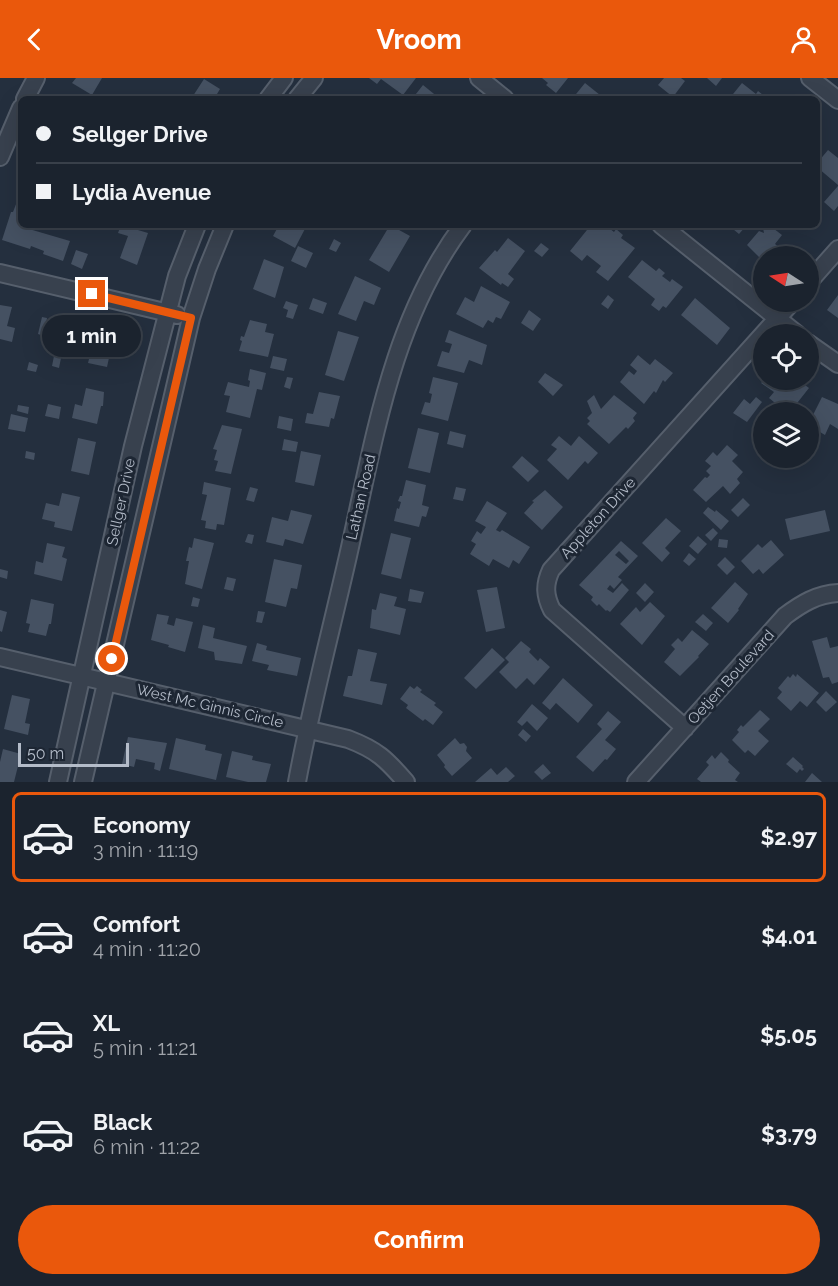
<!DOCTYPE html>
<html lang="en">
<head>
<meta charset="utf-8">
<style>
	body { margin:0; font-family:Raleway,sans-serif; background:#282f3a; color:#f1f3f6; height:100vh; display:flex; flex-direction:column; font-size:22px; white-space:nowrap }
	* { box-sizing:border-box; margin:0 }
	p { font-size:20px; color:#a0a4aa }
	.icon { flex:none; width:33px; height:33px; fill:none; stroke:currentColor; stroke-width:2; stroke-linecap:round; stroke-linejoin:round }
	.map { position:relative; height:704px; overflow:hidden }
	.side { display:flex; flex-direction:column; background:#1b232e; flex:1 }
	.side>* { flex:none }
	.guide { position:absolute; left:18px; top:18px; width:802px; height:132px; border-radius:9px; box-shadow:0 6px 24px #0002,0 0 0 2px #39404a; display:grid; align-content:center; height:132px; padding:0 18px; background:#1b232e }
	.needle { width:39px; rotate:282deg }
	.buttons { position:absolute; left:753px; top:168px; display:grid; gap:12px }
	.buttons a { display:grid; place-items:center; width:66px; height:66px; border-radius:50%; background:#1b232e; box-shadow:0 6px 24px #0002,0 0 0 2px #39404a; font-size:30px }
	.scale { position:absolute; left:18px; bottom:15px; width:111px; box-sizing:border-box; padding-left:6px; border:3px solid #b4bcc9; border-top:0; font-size:16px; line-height:21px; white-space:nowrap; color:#b4bcc9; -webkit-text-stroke:4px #1d2633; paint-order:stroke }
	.end { position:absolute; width:27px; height:27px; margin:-14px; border:8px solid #ea580c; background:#fff; box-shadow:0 0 0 3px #fff }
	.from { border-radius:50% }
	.bubble { position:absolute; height:42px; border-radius:21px; background:#1b232e; box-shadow:0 6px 24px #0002,0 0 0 2px #39404a; font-size:20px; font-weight:700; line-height:42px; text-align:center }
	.guide b { display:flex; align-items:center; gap:21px; height:57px; font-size:22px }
	.guide b+b { border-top:2px solid #39404a }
	.guide i { width:15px; height:15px; background:#f1f3f6 }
	ul { padding:10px 0 0; list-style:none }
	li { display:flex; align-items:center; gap:18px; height:90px; margin:0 12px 9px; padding:0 6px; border:3px solid transparent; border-radius:9px }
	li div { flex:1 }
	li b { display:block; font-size:22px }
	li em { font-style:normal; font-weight:700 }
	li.active { border-color:#ea580c }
	li>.icon { width:54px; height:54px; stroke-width:1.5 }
	.button { display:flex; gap:12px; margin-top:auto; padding:12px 18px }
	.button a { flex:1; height:69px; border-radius:36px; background:#ea580c; color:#fff; font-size:24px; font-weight:700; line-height:69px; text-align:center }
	header { display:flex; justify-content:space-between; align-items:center; height:78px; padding:0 18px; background:#ea580c; color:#fff; font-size:27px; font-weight:700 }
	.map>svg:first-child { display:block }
	.building { fill:#455162; fill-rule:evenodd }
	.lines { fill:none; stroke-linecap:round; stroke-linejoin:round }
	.minor-casing { stroke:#565f6c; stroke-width:20 }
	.minor { stroke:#38414e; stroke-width:16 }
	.route { stroke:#ea580c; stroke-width:8 }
	.labels { text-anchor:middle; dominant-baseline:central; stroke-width:6; stroke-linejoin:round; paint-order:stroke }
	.street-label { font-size:15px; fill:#b4bcc9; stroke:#1d2633 }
</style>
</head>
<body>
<header><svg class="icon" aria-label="back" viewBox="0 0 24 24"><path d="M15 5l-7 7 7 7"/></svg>Vroom<svg class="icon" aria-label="person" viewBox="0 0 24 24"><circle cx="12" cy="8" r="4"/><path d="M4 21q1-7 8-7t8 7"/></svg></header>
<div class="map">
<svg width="838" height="704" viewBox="0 0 838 704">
	<rect width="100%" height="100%" fill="#242f3e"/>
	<path class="building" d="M76,0H102L92,17L72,5Z
		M369,0H416L403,17L381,1L377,6Z
		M542,0H568L556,15L546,7L548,5Z
		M664,0H681L685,3L673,19L658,7Z
		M707,0H722L716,8Z
		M204,1L220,11L214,21H191Z
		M585,5L605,21L608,18L612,21H572Z
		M742,5L756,16L758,13L768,21H729Z
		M423,7L439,20L442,16L448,21H412Z
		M828,72L838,80V107L818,90V84Z
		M838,108V128L834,133L824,124Z
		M18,121L21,122V147H31L29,151L70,163L63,183L43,176L44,173L31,168L30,171L2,162L11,134H13Z
		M121,147L148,155L137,187L120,180L128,158L118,155Z
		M279,147H307L295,170L273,158Z
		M390,147L410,158L389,194L369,182Z
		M591,147H605L614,154L616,151L623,157L621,160L635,170L608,203L596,194L601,188L587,177L582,183L570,173Z
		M728,147H747L739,156Z
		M766,147H769L782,157L775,166L791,178H764V184L747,167L759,153L764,155L763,150Z
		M508,160L525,173L508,196L514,201L508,209L502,205L501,207L479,190L495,172L497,174Z
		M334,161L341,165L336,174L329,171Z
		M541,165L549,171L542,179L534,173Z
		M298,168L313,175L306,190L291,183Z
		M76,172L88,176L82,191L71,186Z
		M264,181L284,189L275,220L253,211Z
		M642,182L656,193L659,190L665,195L662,198L670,204L672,201L683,209L666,230L663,228L659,233L651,227L655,221L628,199Z
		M355,198L381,210L374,227L364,223L356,243L338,236Z
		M481,208L510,224L501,241L496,239L493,245L488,242L483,250L456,236L465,219L474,224Z
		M608,217L614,222L608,231L601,226Z
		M838,217V240L827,232Z
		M313,220L327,225L323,236L309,231Z
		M695,220L730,250L717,267L681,237Z
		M286,223L298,227L293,241L286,239L288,232L283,230Z
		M0,227L12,229L7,248L15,250L12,264L0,261Z
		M529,232L541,241L533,253L521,245Z
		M42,239L47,240L44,258L38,256Z
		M61,239L75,242L71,259L57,256Z
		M250,242L267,246L265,254L274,256L268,279L239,273L242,263L240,262L241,258L244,259Z
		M449,252L487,267L482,287L469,282L464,295L437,288L442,273L449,275L452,266L445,264Z
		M96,253L114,257L107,289L88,285Z
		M338,253L359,259L344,303L325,297Z
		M638,277L650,287L655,281L673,295L665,304L663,302L656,315L654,313L644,326L620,304L629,293L634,297L637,293L630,287Z
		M54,278L61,280L59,290L52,288Z
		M273,278L287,281L284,293L270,290Z
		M29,284L38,287L36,294L27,292Z
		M250,291L266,295L262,312L257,311L250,340L226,334L230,318L224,317L228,304L249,309L250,303L248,302Z
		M545,295L563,307L553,318L538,304Z
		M287,299L293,300L290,311L284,309Z
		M433,299L458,305L448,343L421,336L425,324L430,325L432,316L429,315Z
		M764,302H791L795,305L798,302L809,310L794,329L786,322L780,329L769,320L774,314L761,305Z
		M86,310L104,314L103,328H101L97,346L72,340L75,326L82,328Z
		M319,314L340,318L334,341L331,340L329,349L305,345L307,335L313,336Z
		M594,317L601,331L614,317L637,335L633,340L635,343L628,351L626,349L609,366L587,346L590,343L587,340L592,335L587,323Z
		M756,319L762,324L747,344L733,335L744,321L750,326Z
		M822,319L838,326V351L830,346L825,357L808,347Z
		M48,326L61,329L59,341L45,338Z
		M18,327L29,329L28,336L17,333Z
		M11,336L28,340L25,354L8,351Z
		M279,338L293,341L291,353L277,350Z
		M222,347L242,351L231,396L215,393L218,383L214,382L217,372L213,371Z
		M418,350L439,355L430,395L408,390Z
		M450,353L466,357L463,370L447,366Z
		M559,358L571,368L579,358L598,375L588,386L585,383L568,402L547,382L557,371L551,367Z
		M78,360L96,364L89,397L71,393Z
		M284,361L298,364L296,374L282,372Z
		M727,367L738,377L732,383L743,394L737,401L740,405L730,416L723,408L706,424L693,412L705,399L707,400L710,397L706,393L711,388L705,383L713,374L717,378Z
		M26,373L35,375L34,382L25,380Z
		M301,373L321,377L314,408L295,404Z
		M522,378L539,393L528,404L512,389Z
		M406,402L426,407L422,427L429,429L426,439L422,438L419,449L394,443L397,430L399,431L401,424L398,423L400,418H402Z
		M204,404L231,410L224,447L217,446L216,452L205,450L206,443L201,442L207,417L202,416Z
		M250,409L258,411L254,424L246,422Z
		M456,409L466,411L463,423L453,421Z
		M545,412L563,429L542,452L524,435L534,424L532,423Z
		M62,415L80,419L72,453L54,449L55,444L42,441L46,425L59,428Z
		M743,420L750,427L738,439L731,432Z
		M487,423L507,435L496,452L500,454L502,452L530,469L519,486L513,482L509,490L493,481L489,488L470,476L476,466L471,463L477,453L481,456L486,449L475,443Z
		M708,429L715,434L716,432L729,443L721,452L703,435Z
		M291,432L312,437L303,466L285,461L283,468L266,464L272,439L288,443Z
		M825,432L830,453L790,462L785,441Z
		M666,440L681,453L665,470L670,475L662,484L642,465Z
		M713,450L718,455L711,463L705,457Z
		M391,455L411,460L401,501L381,496Z
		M248,456L254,457L252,466L245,464Z
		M698,458L707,466L698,476L689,468Z
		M194,460L214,465L202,511L185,506L189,483H186L189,469L192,470Z
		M719,461L728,462L727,470L718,469Z
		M771,462L784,477L763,496L759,491L753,496L741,483L758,466L762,470Z
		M621,463L638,478L618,499L622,502L614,511L610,507L607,511L613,515L622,505L629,512L610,534L607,532L606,533L599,526L597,528L591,522L593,519L579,507ZM619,473L629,483L626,486L615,477Z
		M47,465L65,469L62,479L67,481L62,503L34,496L36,483L43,485Z
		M689,475L696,481L689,488L683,483Z
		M725,479L735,489L727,497L717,487Z
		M274,481L302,487L297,511L291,510L286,529L265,524Z
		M0,491L8,493L7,501L0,499Z
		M227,499L236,501L233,513L224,511Z
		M735,504L748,516L738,531L739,532L728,545L711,530Z
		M645,505L654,514L645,524L636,515Z
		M497,509L505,550L486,554L477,512Z
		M410,511L424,514L421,525L408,523Z
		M380,515L397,519L394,528L406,531L400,557L370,550L372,531L376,532Z
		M193,519L200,521L198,529L191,528Z
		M31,521L54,526L51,546H49L46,558L28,554L30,546L26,545Z
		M650,524L665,538L642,567L620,546L636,529L640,534Z
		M0,532L7,534L2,554L0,553Z
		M258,533L265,534L262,545L256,544Z
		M157,536L169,538L167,546L174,548L176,540L193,544L185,574L168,569L169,567L151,562Z
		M703,536L713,545L706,553L695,544Z
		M203,547L215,550L213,560L247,568L242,586L215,582L214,574L198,570Z
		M692,552L709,566L698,578L699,579L680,598L664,584L675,571L671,567L678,560L682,564Z
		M827,559L830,570L838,568V604L832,606L829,599L823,600L812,563Z
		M521,563L531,571L529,574L538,583L540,580L550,589L534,607L527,600L516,611L499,594L509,584L505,580Z
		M257,565L267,568L266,572L301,580L297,598L267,592L269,587L252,583Z
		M492,570L505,582L476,611L464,600Z
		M358,571L377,575L370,603L387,606L382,627L343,618L348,598H352Z
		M793,596L796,599L797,596L819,615L807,629L800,623L791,633L777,620L782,614L778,610L788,598L790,600Z
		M563,600L593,627L578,645L556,625L550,632L542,625Z
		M410,608L414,611L417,608L422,612L420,614L436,625L434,627L443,634L433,647L425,641L423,643L406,630L408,627L400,621Z
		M826,613L837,624L826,634L816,624Z
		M12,617L30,621L25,645L30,646L28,657L4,651Z
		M532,626L548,640L537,653L527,643L522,648L517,644Z
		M760,632L770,641L758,653L769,663L755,678L748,672L745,675L732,662L739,654L737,652L741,647L743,649Z
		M608,633L621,644L605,662L616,671L607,682L605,681L593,694L576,679L602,651L597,646Z
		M523,651L531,658L526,664L518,657Z
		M128,659L167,665L160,693L154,691L155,685L136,681L134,689L122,686Z
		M176,660L206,667L205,672L222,676L216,702L169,691Z
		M455,660L460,666L464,665L467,669L466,673L472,680L452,698L444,689L445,687L437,677Z
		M3,671L21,676L14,704H0V684Z
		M232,673L253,678L252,682L271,686L266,704H248L226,699Z
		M721,674L729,682L728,684L740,695L735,702L738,704H701L697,701L709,687L706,684L712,677L715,681Z
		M793,679L803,688L802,689L804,691L802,693L800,691L797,695L786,686Z
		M543,686L551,695L542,702L534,694Z
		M506,689L515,698L508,704H475L491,690L497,697Z
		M812,695L822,704H805Z"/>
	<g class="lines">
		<defs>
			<path id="minor" d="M479,0L505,21
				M810,0L838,22
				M25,21L36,0
				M268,21L284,0
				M297,21L314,0
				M0,79L21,30
				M661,147L797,256
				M0,195L177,237
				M808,205L838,171
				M808,265L838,286
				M0,579L348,661C377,672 386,681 406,704
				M685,650L552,532C545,518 544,507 551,492L792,224
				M58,704L133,368L177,198L197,147
				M83,704L191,240L207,191L225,147
				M297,704C311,628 331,553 348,478C374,364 391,243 463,147
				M636,704L785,538C801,526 817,516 838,515"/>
		</defs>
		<use href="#minor" class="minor-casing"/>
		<use href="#minor" class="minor"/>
	</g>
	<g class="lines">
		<path class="route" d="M92,216L191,240L112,581"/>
	</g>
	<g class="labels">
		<g class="street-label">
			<text transform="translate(361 419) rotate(-77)">Lathan Road</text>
			<text transform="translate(121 424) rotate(-78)">Sellger Drive</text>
			<text transform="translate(598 440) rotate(-48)">Appleton Drive</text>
			<text transform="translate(731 599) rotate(-48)">Oetjen Boulevard</text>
			<text transform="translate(210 628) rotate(13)">West Mc Ginnis Circle</text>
		</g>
	</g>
</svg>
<div class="buttons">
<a><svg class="needle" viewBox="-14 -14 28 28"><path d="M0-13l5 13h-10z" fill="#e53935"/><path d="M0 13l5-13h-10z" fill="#a0a4aa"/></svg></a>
<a><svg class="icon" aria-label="locate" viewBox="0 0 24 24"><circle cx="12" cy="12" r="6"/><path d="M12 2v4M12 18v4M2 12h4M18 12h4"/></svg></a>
<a><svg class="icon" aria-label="layers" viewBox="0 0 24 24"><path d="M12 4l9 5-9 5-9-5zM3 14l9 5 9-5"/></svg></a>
</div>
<div class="scale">50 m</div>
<i class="end from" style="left:112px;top:581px"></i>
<i class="end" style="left:92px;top:216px"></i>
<div class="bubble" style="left:42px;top:237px;width:99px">1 min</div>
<div class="guide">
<b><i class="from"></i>Sellger Drive</b>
<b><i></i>Lydia Avenue</b>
</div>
</div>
<section class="side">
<ul>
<li class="active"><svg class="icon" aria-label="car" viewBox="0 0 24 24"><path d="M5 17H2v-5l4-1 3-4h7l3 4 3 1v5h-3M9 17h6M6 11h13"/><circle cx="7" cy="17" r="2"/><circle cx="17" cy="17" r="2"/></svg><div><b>Economy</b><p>3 min · 11:19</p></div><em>$2.97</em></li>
<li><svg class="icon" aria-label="car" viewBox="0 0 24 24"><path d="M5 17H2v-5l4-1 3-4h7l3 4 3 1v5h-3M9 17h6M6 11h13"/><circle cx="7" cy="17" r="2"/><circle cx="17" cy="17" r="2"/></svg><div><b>Comfort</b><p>4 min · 11:20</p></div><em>$4.01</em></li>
<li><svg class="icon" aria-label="car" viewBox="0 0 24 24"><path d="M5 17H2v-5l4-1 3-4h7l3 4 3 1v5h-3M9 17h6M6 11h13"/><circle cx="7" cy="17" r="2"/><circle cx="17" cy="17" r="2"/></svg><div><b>XL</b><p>5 min · 11:21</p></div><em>$5.05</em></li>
<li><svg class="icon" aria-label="car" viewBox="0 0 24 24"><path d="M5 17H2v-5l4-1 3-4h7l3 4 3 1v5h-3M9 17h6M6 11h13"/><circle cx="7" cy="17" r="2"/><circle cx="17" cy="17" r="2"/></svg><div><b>Black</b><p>6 min · 11:22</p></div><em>$3.79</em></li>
</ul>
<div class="button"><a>Confirm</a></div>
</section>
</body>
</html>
